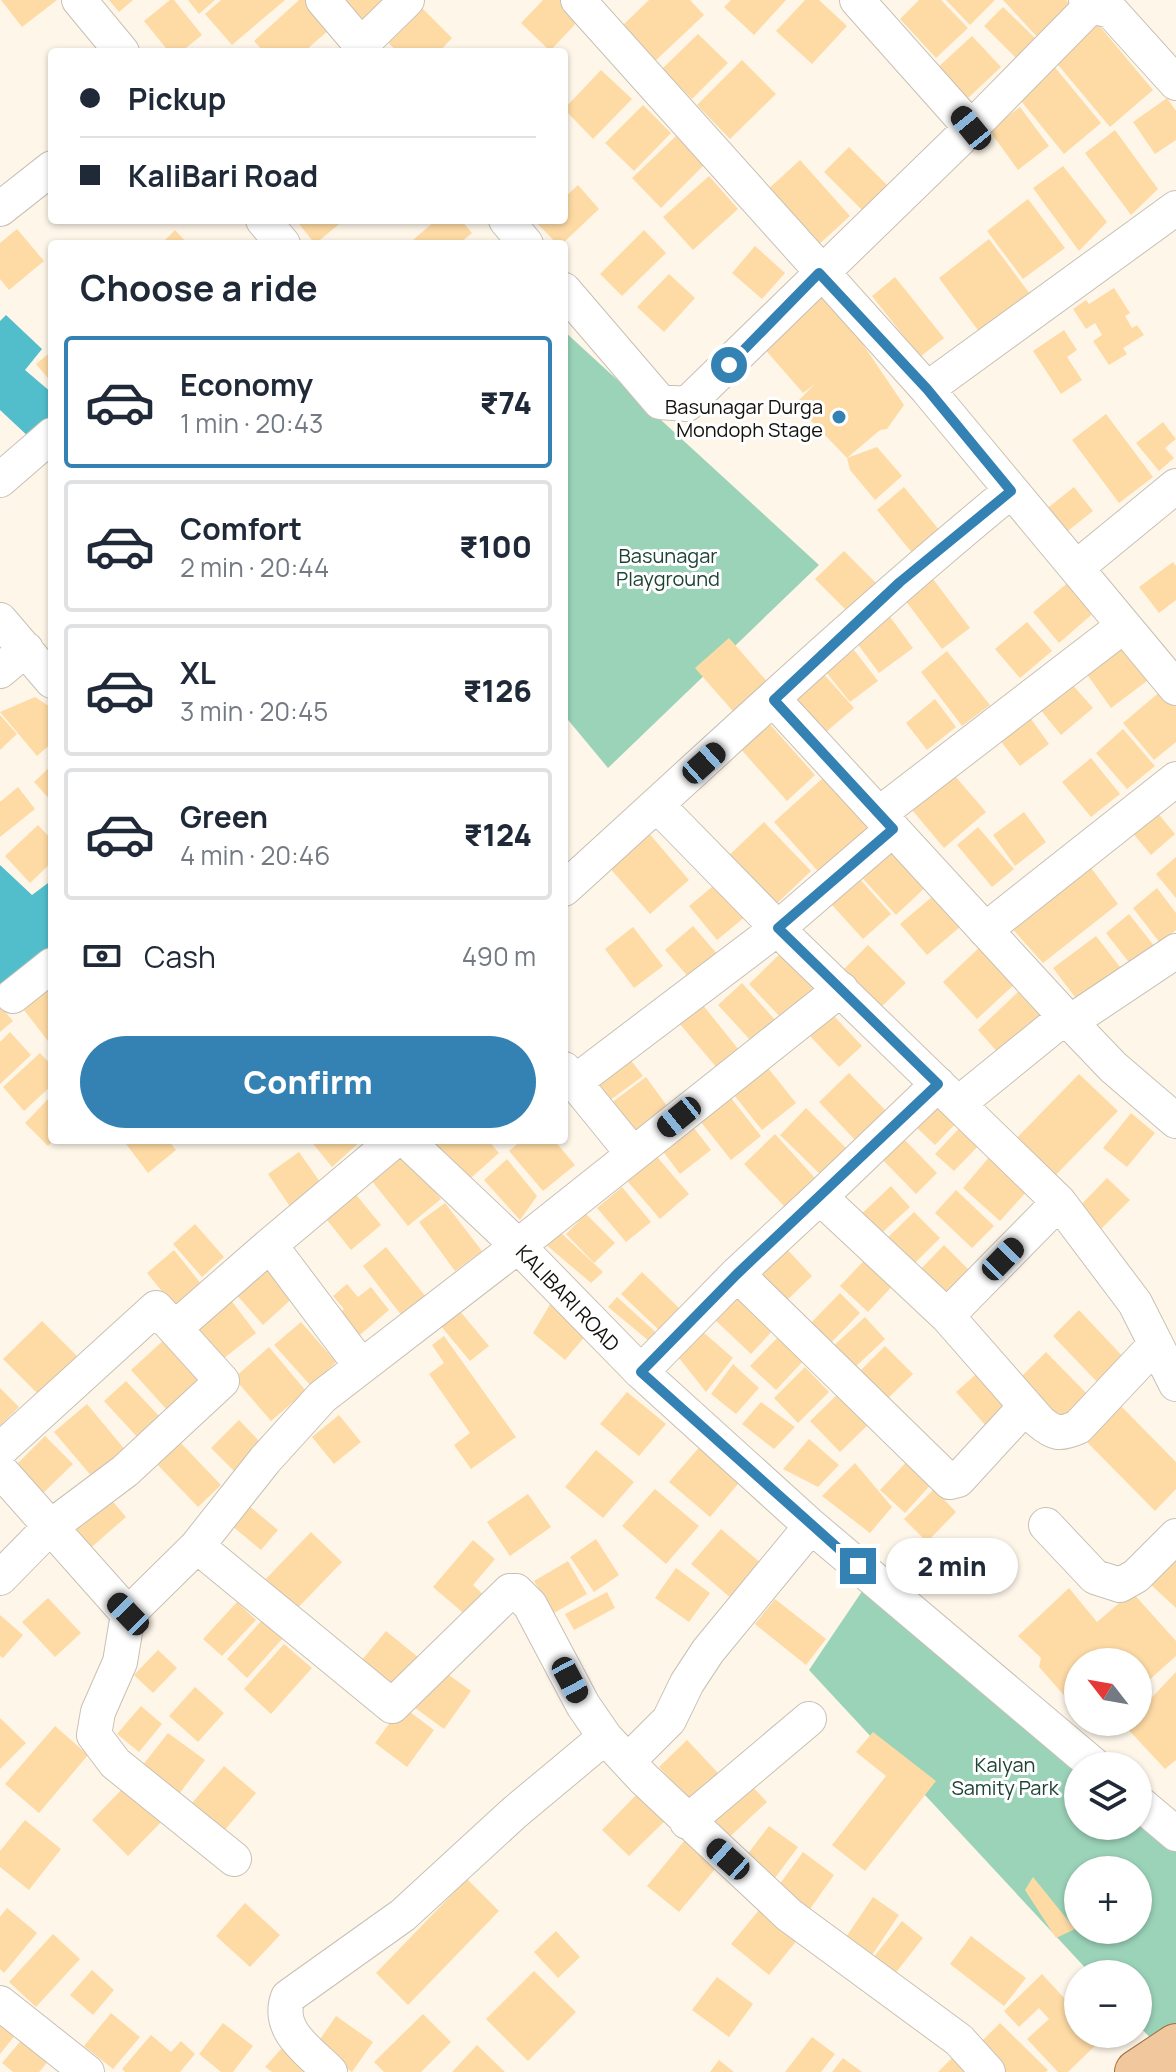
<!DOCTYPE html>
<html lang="en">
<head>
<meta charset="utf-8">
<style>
	body { margin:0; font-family:Manrope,sans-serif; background:#f2f2f3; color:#1f2937; height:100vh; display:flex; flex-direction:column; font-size:30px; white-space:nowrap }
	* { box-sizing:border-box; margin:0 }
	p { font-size:26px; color:#747a83 }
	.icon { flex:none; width:44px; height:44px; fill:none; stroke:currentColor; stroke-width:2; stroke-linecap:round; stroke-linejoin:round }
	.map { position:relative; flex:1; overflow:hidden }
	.details { position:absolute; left:48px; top:240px; width:520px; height:904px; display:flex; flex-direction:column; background:#fff; border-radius:8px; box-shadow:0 2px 6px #0004 }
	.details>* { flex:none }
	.guide { position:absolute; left:48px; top:48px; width:520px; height:176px; border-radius:8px; box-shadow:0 2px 6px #0004; display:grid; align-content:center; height:176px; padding:0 32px; background:#fff }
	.needle { width:52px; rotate:301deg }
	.tools { position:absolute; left:1064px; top:1648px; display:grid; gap:16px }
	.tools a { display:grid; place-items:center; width:88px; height:88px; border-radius:50%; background:#fff; box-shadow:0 2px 6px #0004; font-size:40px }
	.end { position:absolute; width:36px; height:36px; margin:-18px; border:10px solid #3481b4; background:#fff; box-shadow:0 0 0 4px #fff }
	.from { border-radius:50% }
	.bubble { position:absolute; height:56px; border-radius:28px; background:#fff; box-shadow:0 2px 6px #0004; font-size:26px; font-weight:800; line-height:56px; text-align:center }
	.car { position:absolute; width:24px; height:48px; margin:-24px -12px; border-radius:10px; box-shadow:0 0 6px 2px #0007; background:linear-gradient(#222 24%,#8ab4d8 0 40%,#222 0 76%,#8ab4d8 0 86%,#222 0) }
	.guide b { display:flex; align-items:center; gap:28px; height:76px; font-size:30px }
	.guide b+b { border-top:2px solid #e0e1e3 }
	.guide i { width:20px; height:20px; background:#1f2937 }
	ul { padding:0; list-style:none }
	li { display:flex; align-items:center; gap:24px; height:132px; margin:0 16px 12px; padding:0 16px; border:4px solid #e0e1e3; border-radius:8px }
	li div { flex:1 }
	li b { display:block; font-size:30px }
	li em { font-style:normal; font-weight:800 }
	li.active { border-color:#3481b4 }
	li>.icon { width:72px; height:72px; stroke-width:1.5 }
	h2 { padding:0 32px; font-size:36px; line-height:96px }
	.pay { display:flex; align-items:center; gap:20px; height:88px; padding:0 32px; font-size:30px }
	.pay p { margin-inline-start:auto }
	.action { display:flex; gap:16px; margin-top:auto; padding:16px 32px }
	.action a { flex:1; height:92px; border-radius:48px; background:#3481b4; color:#fff; font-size:32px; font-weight:800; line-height:92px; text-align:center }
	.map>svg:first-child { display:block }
	.green { fill:#9bd3b9; fill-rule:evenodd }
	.water { fill:#52becb }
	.building { fill:#fedba5 }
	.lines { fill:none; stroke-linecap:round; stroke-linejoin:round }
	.minor-casing { stroke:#c8c0b4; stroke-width:36 }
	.major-casing { stroke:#9e6f40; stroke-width:46 }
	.minor { stroke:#fff; stroke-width:34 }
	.major { stroke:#f1c79d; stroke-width:44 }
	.route { stroke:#3481b4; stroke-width:10 }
	.poi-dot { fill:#3481b4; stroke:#fff; stroke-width:3 }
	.labels { text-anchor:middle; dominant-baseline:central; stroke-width:6; stroke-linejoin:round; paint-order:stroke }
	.poi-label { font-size:20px; fill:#14110d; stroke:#fff; text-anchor:end }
	.park-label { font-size:20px; fill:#1d4334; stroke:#fff }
	.street-label { font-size:20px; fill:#14110d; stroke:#fff }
</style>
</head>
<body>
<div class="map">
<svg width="1176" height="2072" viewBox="0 0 1176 2072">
	<rect width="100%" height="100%" fill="#fef6e9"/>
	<path class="green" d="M564,331L819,565L608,768L564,715Z
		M873,1575L1078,1766V1826H1138V1788L1176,1819V2033L1157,2045L1138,2025V1974H1091L809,1670ZM1078,1870H1138V1930H1078Z"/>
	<path class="water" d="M6,315L42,349L25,370L52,393V414L30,438L0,410V321Z
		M0,865L32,895L52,880V958L9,991L0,983Z"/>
	<path class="building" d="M1,0H57L22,27Z
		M109,0H133L119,12Z
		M170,0H174L202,35L181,52H169L144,21Z
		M188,0H215L199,14Z
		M221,0H285L232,45L205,14Z
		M299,0H305L331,28L304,52H264L254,41Z
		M344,0H397L370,27Z
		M543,0H561L581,18L550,51L521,23Z
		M649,0H690L704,15L654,62L621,27Z
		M731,0H786L754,35L724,7Z
		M805,0H819L847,26L812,64L776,31Z
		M919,0H941L968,28L936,58L900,19Z
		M946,0H995L970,25Z
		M1003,0H1066L1073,7L1039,39Z
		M416,2L452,38L439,52H398L383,38Z
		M1003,7L1035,38L1016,58L984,26Z
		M1097,23L1153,90L1110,127L1054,60Z
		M698,34L728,63L692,99L662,69Z
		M972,36L1001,67L965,101L936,69Z
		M742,60L776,94L730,139L697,105Z
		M1053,65L1101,123L1064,154L1017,96Z
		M601,70L632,99L593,139L564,109Z
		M1167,98L1176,111V140L1155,154L1133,122Z
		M643,105L671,133L634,171L605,143Z
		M1020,107L1049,146L1018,170L989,130Z
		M1115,130L1158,189L1131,215L1085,153Z
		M676,136L704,165L661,208L632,178Z
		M849,147L889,187L864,212L824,172Z
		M800,160L850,216L815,248L765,192Z
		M1063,166L1107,222L1079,251L1033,188Z
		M709,176L738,209L693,250L663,217Z
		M578,185L599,209L562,244H557L537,223L564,220V198Z
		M1028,199L1065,248L1023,279L987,231Z
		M296,220H344L315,244Z
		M436,220H461L472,233L459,244H417L413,240Z
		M17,229L44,261L9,290L0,279V243Z
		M175,230L188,244H161Z
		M644,230L666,253L622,296L600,274Z
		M989,239L1030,294L980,333L939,278Z
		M755,246L785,273L762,299L732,273Z
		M669,274L695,298L664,332L637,307Z
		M895,277L944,338L920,357L872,296Z
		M822,284L904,405L887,429L880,430L847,458L795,404L815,384L803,393L762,346Z
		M1114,288L1130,313L1125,316L1132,328L1137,325L1144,335L1123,348L1127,354L1109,365L1093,341L1102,335L1095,323L1086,329L1073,309L1086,300L1089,304Z
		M1064,330L1077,350L1067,357L1082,380L1061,394L1033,351Z
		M52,351V383L36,364Z
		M1106,414L1153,477L1119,503L1072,440Z
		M1163,422L1176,439L1165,448L1174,458L1159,471L1136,443Z
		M877,447L902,476L875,500L850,470L847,458Z
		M904,487L940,531L913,554L877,510Z
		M1074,487L1093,511L1064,534L1045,510Z
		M844,551L876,583L848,612L815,579Z
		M1173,562L1176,566V600L1159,613L1139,587Z
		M930,575L970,628L942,649L902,596Z
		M1071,580L1097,610L1059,643L1033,612Z
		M885,610L913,648L879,673L851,635Z
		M1027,622L1052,651L1020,678L995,649Z
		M1120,636L1151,678L1111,708L1081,666Z
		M729,638L772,687L738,717L695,668Z
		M854,650L878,681L850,702L826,672Z
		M947,651L990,705L962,726L921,672Z
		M821,671L854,708L826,732L794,696Z
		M1070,682L1093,708L1061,735L1039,708Z
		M1162,690L1176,707V742L1154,760L1123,723Z
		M35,697L52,708V743L37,756L0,712Z
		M935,699L956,727L927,750L906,723Z
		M1023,708L1049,744L1020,766L993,731Z
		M0,715L17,734L0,750Z
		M767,721L815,775L787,801L738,746Z
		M1123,729L1155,766L1127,789L1096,753Z
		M1091,758L1120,794L1091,817L1062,782Z
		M52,765V802L34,782Z
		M949,769L986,812L944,848L907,804Z
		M825,776L875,832L824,878L774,822Z
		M18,787L35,809L0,837V802Z
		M1156,811L1175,834L1151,855L1131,831Z
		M1024,812L1046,842L1015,866L993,835Z
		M764,822L811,871L769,911L722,862Z
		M38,825L52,840V862L30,883L5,856Z
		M978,827L1014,869L992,887L957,845Z
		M647,831L689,880L650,914L608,866Z
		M889,838L930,883L896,915L855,870Z
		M1176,857V898L1156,874Z
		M1086,861L1118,904L1043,963L1007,923Z
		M851,869L891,914L863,939L823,895Z
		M718,882L746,916L717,940L689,906Z
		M1157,888L1176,913V930L1160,943L1133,908Z
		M933,896L960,927L927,955L900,924Z
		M1129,914L1155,947L1131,965L1106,933Z
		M693,926L718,955L690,979L665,950Z
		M633,927L663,966L634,988L605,949Z
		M1096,936L1127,976L1084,1009L1053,968Z
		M984,943L1018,981L977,1019L943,982Z
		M868,945L906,983L878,1010L841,972Z
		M784,950L818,986L783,1020L749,984Z
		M52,973V1038L48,1041L17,1001Z
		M742,983L776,1021L752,1042L718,1005Z
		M1020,990L1043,1015L1000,1055L978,1030Z
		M702,1004L739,1050L717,1068L679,1023Z
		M0,1006L13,1021L0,1032Z
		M832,1014L862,1046L839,1067L810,1036Z
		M10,1032L31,1055L0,1084V1042Z
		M623,1050L643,1076L605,1104L586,1079Z
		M40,1053L52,1066V1085L24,1111L3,1087Z
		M768,1068L796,1103L762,1130L734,1095Z
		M849,1073L887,1112L857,1142L819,1102Z
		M1079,1074L1118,1111L1050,1181L1011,1144Z
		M646,1077L670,1110L627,1142L603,1109Z
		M52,1095V1141L48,1146L25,1123Z
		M731,1098L761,1136L731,1160L701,1122Z
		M943,1100L961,1118L935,1145L916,1127Z
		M806,1108L850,1152L824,1178L780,1135Z
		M1131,1113L1155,1133L1127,1167L1103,1148Z
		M965,1122L984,1140L954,1171L935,1154Z
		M690,1123L711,1150L680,1174L659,1146Z
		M775,1134L815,1178L785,1207L744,1164Z
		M900,1135L937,1173L916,1194L879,1156Z
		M123,1140H168L176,1150L148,1173Z
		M310,1140H362L332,1167Z
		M427,1140H488L499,1153L464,1184Z
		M522,1140H554L575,1165L543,1191L509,1151Z
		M652,1151L689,1194L660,1219L623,1176Z
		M299,1152L325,1189L293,1211L268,1174Z
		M404,1154L441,1199L408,1226L371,1180Z
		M990,1156L1028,1190L1000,1221L963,1188Z
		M507,1159L537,1196L520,1220L484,1180Z
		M1107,1178L1130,1200L1097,1233L1075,1211Z
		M891,1186L910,1207L874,1240L855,1220Z
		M622,1187L651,1222L626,1242L597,1208Z
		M956,1190L994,1226L972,1248L935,1213Z
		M353,1191L381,1225L351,1250L323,1215Z
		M445,1203L482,1251L455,1271L419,1222Z
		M914,1212L940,1238L909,1269L883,1242Z
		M586,1214L615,1243L594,1263L566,1234Z
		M195,1224L224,1257L202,1277L173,1244Z
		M559,1231L603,1272L591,1283L544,1243Z
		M944,1245L971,1272L945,1297L919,1271Z
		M386,1247L426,1297L402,1316L363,1266Z
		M785,1247L812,1276L780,1307L752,1277Z
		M174,1250L206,1290L179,1312L147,1273Z
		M873,1251L900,1278L868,1312L840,1286Z
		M269,1261L298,1293L263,1325L235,1293Z
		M642,1272L681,1310L660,1331L621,1294Z
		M347,1284L358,1297L371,1287L389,1310L354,1340L335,1317L344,1309L333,1296Z
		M739,1290L776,1327L751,1354L712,1317Z
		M840,1293L860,1313L826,1348L806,1328Z
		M617,1297L660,1336L649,1341L608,1307Z
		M230,1299L256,1333L219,1362L193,1329Z
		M552,1301L587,1334L565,1360L533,1333Z
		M454,1304L489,1346L470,1361L435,1319Z
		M1079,1310L1127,1361L1101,1386L1053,1336Z
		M865,1317L885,1339L850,1372L829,1350Z
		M42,1321L77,1356L38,1394L3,1359Z
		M301,1322L336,1362L311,1386L274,1345Z
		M703,1332L733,1358L706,1392L679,1358Z
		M781,1334L806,1358L776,1390L750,1366Z
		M444,1336L516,1437L471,1469L454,1445L470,1433L429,1374L444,1363L432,1345Z
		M166,1338L202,1377L167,1410L131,1370Z
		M885,1346L913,1374L880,1406L853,1378Z
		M269,1347L306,1391L271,1421L234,1378Z
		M1046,1352L1092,1399L1067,1425L1020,1378Z
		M733,1364L759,1388L736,1414L711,1394Z
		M805,1367L829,1392L798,1423L774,1398Z
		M982,1369L1013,1403L987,1427L956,1392Z
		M126,1381L161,1418L139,1439L104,1401Z
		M0,1388L19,1407L0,1426Z
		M842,1390L872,1421L840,1452L810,1421Z
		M627,1392L666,1424L639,1456L600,1424Z
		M1116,1401L1176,1462V1489L1155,1511L1081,1436Z
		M761,1402L795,1427L774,1449L742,1424Z
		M87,1404L131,1457L99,1485L54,1432Z
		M339,1415L361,1442L334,1464L312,1437Z
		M239,1420L263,1445L235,1472L211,1448Z
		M45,1436L73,1464L35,1501L8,1473Z
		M176,1438L221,1485L198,1507L153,1460Z
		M809,1439L839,1465L818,1487L783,1469Z
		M703,1443L743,1478L710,1517L669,1482Z
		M596,1450L634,1482L603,1518L565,1487Z
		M911,1457L935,1480L905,1513L880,1490Z
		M855,1463L892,1507L870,1533L822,1496Z
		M655,1489L699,1526L666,1564L622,1526Z
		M934,1489L956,1512L927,1542L904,1519Z
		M528,1494L551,1527L510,1556L487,1522Z
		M109,1497L126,1517L86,1552L69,1532Z
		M243,1501L278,1530L261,1550L226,1521Z
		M721,1529L762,1564L732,1599L691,1564Z
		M311,1532L342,1562L290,1616L259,1586Z
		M596,1539L619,1575L594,1592L570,1557Z
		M473,1540L495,1559L473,1585L487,1598L469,1618L433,1587Z
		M1176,1550V1608L1148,1582Z
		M568,1561L587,1594L554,1613L534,1581Z
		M676,1568L710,1593L689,1622L655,1598Z
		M1069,1588L1097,1622L1132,1592L1176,1641V1656L1138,1690V1662H1078V1711L1039,1667L1041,1658L1018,1636Z
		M607,1592L615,1608L574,1630L565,1614Z
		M48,1598L81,1633L55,1657L22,1622Z
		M775,1599L826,1639L806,1665L755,1624Z
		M237,1602L256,1620L222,1656L203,1639Z
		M0,1615L23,1635L3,1658L0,1656Z
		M264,1618L284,1637L247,1678L227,1659Z
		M386,1631L424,1662L395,1698L356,1667Z
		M284,1644L312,1668L271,1714L244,1689Z
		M158,1650L177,1668L153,1693L134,1675Z
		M438,1667L471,1691L444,1729L411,1705Z
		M1176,1672V1760L1165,1769L1125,1726L1138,1722V1712Z
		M195,1687L224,1713L198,1742L169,1716Z
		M141,1706L162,1724L139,1752L117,1734Z
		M402,1706L434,1730L407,1767L375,1743Z
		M0,1718L26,1743L0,1769Z
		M55,1726L88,1755L39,1813L5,1784Z
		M873,1732L936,1781L865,1871L832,1845L886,1776L856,1752Z
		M168,1733L205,1760L179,1794L142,1766Z
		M687,1740L720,1775L692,1802L659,1767Z
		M224,1766L256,1793L224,1831L192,1803Z
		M131,1780L167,1816L128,1856L92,1820Z
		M747,1781L767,1802L721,1845L702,1825Z
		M639,1792L667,1819L629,1856L602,1830Z
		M25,1820L61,1849L29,1890L0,1867V1851Z
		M769,1826L798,1847L769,1886L740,1864Z
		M689,1835L721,1862L679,1912L647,1886Z
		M803,1852L834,1875L805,1916L774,1892Z
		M1033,1877L1075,1929L1056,1938L1025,1890Z
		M467,1879L499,1911L408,2005L376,1973Z
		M873,1897L899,1915L868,1961L842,1943Z
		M245,1903L280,1935L250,1967L216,1936Z
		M764,1904L802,1934L769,1975L731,1944Z
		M7,1908L37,1933L4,1973L0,1969V1917Z
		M902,1921L923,1938L894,1975L873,1958Z
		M556,1931L580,1957L558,1978L534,1952Z
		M53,1934L80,1959L36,2007L9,1982Z
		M971,1936L1026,1978L1004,2006L950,1964Z
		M92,1970L114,1990L93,2015L70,1995Z
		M534,1971L576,2012L528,2061L486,2019Z
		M1042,1974L1078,2013V2034H1098L1102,2039L1068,2072H1058L1027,2039L1049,2019L1039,2008L1019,2027L1004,2011Z
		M717,1977L753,2004L729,2037L692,2010Z
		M0,2011L21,2028L0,2054Z
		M111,2013L140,2037L113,2069L84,2046Z
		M423,2014L451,2042L421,2072H384L374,2062Z
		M336,2016L373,2042L352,2072L314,2048Z
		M223,2023L253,2046L233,2072H221L199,2054Z
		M1000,2023L1048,2070L1046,2072H996L973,2050Z
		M30,2030L56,2052L39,2072H13L2,2063Z
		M151,2035L171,2052L181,2041L195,2054L180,2072H125L122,2069Z
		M812,2037L835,2054L821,2072H785Z
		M289,2040L310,2072H272L265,2067Z
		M477,2045L505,2072H452Z
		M958,2052L978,2072H938Z
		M843,2058L862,2072H832Z
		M719,2060L734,2072H710Z"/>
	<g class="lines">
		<defs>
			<path id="minor" d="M79,0L122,52
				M323,0L367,52
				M578,0L927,389L1176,688
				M857,0L971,128
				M1086,0L1091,6L1111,11L1176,83
				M361,45L407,0
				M0,209L52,168
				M263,220L283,244
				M506,220L526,244
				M564,290L660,402L687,404L971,128L1091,6
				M927,389L1176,208
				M0,480L52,435
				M1076,568L1176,486
				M0,620L52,681
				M0,671L26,649
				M774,700L1070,1022L1113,1067L1176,1121
				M657,805L794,945L1059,1202L1135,1303L1176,1384
				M879,814L1122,627
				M564,889C712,755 857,617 1011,491
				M985,930L1176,779
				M13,996L52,965
				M1070,1022L1176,951
				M564,1069L633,1154
				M575,1082L778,928L893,829
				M958,1104L1065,1017
				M406,1140L518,1246L641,1372L811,1526L1095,1766
				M820,1197L938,1084
				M737,1274L950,1482L958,1480L1026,1406
				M947,1316L1039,1421C1054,1434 1060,1435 1078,1427L1155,1345
				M175,1328L270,1245
				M361,1366L270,1245L395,1140
				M641,1372L737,1274L820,1197L947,1316L1059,1202
				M0,1450L156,1308L222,1381L125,1471L49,1528L0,1578
				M0,1470L128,1614L120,1662L98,1712L94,1735L115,1763L234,1859
				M1046,1525L1095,1577L1120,1585L1136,1576L1176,1536
				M197,1546L392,1706L510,1591H516L530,1605L583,1705L605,1737L643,1778L789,1915L959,2040L988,2072
				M128,1614L197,1546L265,1460L322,1397L518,1246L841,989
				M628,1761L669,1720L687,1683L708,1651L811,1526
				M1138,1802L1176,1834
				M687,1822L809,1719
				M0,2003L87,2072
				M330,2072C308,2050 276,2030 288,1997L403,1915L514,1813L605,1737"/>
			<path id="major" d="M1137,2072L1176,2046"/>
		</defs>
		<use href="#minor" class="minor-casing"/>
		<use href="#major" class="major-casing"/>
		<use href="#minor" class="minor"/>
		<use href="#major" class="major"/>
	</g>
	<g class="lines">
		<path class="route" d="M729,365L819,273L927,389L1011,491L900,582L774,700L893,829L778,928L938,1084L737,1274L641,1372L858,1566"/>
	</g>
	<circle class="poi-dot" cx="839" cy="417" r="8"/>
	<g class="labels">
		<g class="poi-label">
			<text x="823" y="406">Basunagar Durga<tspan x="823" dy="23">Mondoph Stage</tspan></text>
		</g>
		<g class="park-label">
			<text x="668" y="555">Basunagar<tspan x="668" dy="23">Playground</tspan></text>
			<text x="1005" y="1764">Kalyan<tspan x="1005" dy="23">Samity Park</tspan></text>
		</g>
		<g class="street-label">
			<text transform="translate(568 1298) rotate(46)">KALIBARI ROAD</text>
		</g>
	</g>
</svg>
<div class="tools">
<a><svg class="needle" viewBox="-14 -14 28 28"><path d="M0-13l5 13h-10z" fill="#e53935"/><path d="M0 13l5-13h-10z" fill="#747a83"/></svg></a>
<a><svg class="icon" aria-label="layers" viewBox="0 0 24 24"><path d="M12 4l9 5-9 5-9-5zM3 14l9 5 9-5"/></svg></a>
<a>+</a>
<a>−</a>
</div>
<i class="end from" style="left:729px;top:365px"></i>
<i class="end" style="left:858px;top:1566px"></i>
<div class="bubble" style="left:886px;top:1538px;width:132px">2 min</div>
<i class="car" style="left:971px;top:128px;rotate:321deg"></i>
<i class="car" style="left:704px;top:763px;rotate:48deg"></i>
<i class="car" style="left:679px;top:1117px;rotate:231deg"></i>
<i class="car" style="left:1003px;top:1259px;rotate:44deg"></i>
<i class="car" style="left:128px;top:1614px;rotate:316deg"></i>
<i class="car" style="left:570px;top:1680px;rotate:152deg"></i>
<i class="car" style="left:728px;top:1859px;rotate:312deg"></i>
<div class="guide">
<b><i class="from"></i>Pickup</b>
<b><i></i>KaliBari Road</b>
</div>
<section class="details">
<h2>Choose a ride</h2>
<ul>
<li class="active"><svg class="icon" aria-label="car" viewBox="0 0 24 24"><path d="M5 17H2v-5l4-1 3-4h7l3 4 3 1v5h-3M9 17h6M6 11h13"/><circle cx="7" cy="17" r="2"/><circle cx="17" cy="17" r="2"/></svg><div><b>Economy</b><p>1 min · 20:43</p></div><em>₹74</em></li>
<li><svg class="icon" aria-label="car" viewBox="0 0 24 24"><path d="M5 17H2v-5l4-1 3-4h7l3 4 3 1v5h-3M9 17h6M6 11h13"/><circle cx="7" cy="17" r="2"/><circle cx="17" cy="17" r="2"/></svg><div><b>Comfort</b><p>2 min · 20:44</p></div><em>₹100</em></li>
<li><svg class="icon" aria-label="car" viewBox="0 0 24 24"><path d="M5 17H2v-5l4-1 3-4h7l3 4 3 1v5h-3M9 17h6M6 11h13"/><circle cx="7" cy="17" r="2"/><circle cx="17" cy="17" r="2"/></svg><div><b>XL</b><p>3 min · 20:45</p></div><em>₹126</em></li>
<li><svg class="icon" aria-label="car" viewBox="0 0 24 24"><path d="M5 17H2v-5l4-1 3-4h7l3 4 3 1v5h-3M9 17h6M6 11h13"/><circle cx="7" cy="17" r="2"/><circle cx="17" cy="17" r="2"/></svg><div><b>Green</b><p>4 min · 20:46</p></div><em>₹124</em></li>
</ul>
<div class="pay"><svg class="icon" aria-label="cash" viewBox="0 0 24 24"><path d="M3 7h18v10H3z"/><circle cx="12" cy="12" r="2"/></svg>Cash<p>490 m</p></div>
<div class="action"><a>Confirm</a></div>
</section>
</div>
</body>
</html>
